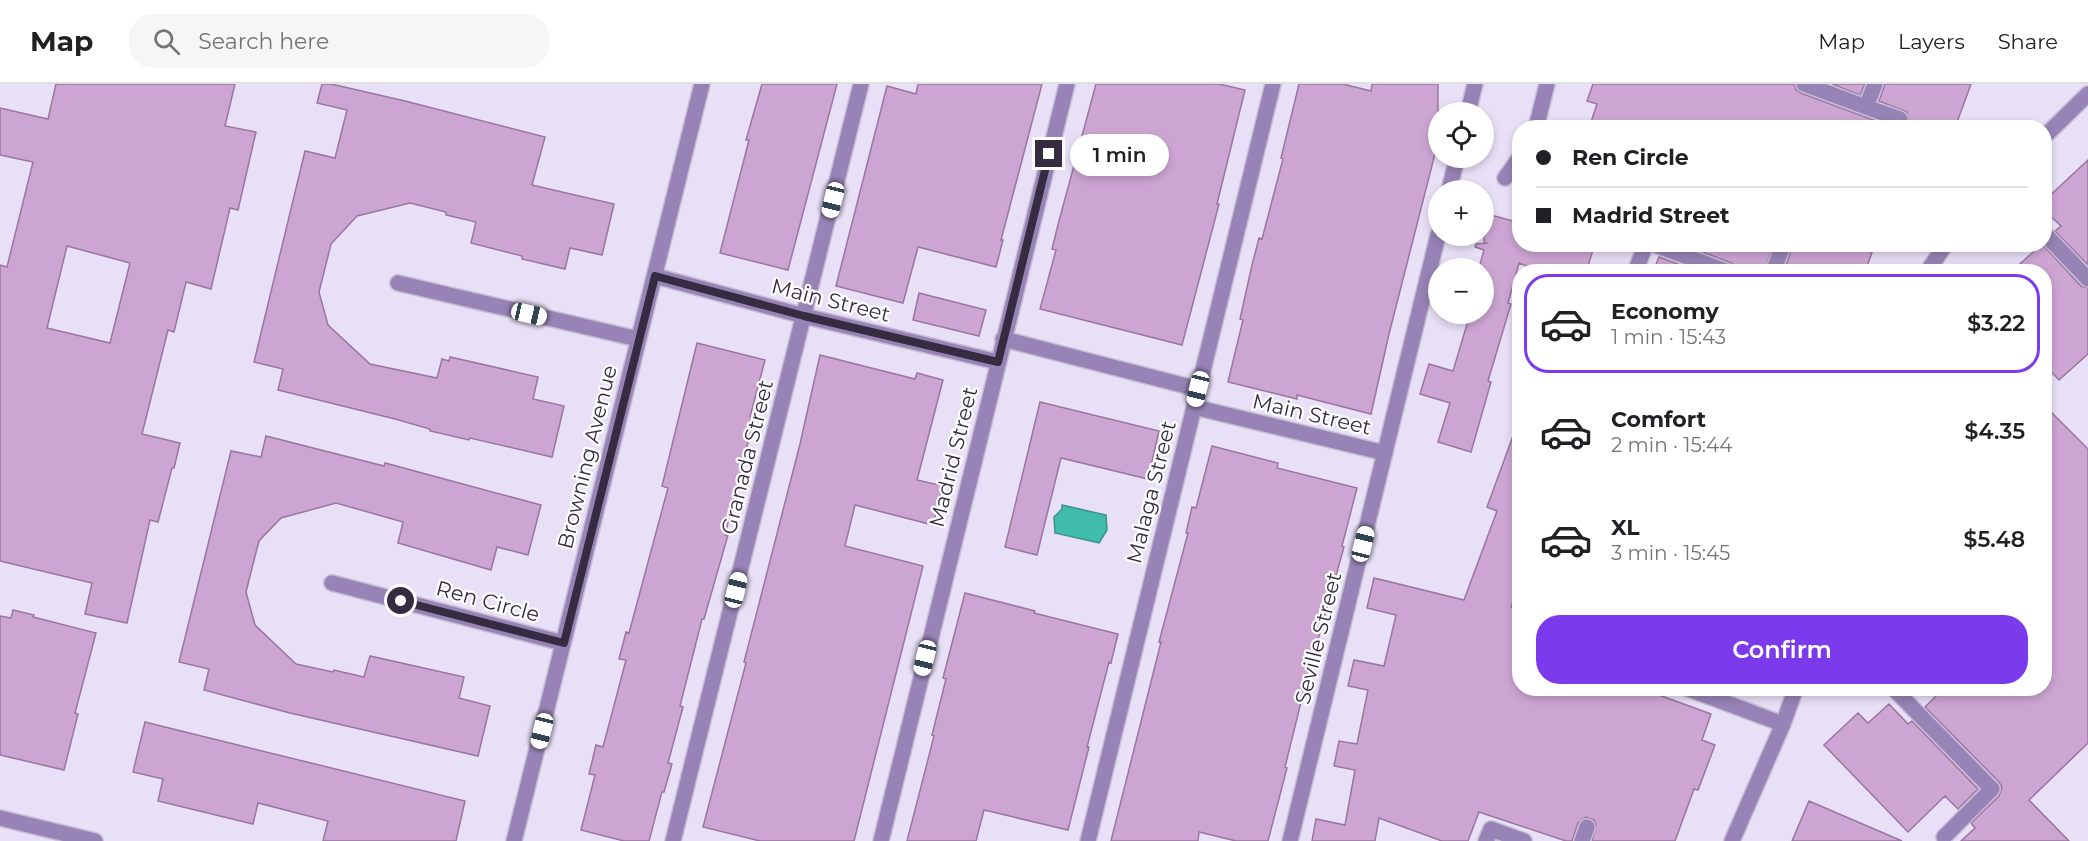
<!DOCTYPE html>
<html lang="en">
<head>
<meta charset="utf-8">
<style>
	body { margin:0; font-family:Montserrat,sans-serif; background:#f6f6f6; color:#202124; height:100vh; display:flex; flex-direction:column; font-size:22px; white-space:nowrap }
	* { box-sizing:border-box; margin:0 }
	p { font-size:20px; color:#757577 }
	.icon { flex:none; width:33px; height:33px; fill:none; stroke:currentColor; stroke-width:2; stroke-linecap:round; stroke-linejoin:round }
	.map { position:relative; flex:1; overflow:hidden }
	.sheet { position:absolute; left:1512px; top:180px; width:540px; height:432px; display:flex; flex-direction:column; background:#fff; border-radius:24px; box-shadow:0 3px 9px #0003 }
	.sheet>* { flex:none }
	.banner { position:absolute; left:1512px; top:36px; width:540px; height:132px; border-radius:24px; box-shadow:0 3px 9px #0003; display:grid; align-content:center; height:132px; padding:0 24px; background:#fff }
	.controls { position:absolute; left:1428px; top:18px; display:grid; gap:12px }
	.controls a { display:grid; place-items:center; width:66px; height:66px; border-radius:50%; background:#fff; box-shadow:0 3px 9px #0003; font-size:30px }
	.end { position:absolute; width:27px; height:27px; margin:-14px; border:8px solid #352c42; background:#fff; box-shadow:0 0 0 3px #fff }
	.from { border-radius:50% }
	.bubble { position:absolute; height:42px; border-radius:21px; background:#fff; box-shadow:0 3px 9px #0003; font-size:20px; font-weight:600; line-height:42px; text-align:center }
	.car { position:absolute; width:18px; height:36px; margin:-18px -9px; border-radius:8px; box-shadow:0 0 4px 2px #0007; background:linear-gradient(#fff 24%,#345 0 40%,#fff 0 76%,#345 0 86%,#fff 0) }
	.banner b { display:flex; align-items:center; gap:21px; height:57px; font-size:22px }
	.banner b+b { border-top:2px solid #e0e0e0 }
	.banner i { width:15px; height:15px; background:#202124 }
	ul { padding:10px 0 0; list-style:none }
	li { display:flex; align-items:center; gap:18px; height:99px; margin:0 12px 9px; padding:0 12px; border:3px solid transparent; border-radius:24px }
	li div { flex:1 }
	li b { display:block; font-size:22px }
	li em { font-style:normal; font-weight:600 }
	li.current { border-color:#7c3aed }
	li>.icon { width:54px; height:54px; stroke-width:1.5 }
	.cta { display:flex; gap:12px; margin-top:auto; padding:12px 24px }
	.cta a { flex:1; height:69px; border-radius:24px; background:#7c3aed; color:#fff; font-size:24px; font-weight:600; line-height:69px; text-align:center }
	header { display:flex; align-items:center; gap:36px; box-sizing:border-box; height:84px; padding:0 30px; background:#fff; border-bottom:2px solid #e0e0e0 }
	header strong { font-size:28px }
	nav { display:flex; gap:33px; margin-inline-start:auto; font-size:21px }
	.search { width:420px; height:54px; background:#f6f6f6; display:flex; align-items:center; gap:15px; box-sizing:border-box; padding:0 21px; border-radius:24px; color:#757577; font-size:22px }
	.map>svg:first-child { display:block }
	.water { fill:#41bcaa; stroke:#3d918b; stroke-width:1.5 }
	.building { fill:#cda5d3; stroke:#9b75a1; stroke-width:1.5; fill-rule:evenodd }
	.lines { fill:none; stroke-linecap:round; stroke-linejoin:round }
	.minor-casing { stroke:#c4bcd3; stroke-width:18 }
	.minor { stroke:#9783b6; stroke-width:15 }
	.route { stroke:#352c42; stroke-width:8 }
	.labels { text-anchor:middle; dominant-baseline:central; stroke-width:4.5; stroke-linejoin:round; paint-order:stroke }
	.street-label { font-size:21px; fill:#352c42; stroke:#fff }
</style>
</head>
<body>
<header>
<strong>Map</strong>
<div class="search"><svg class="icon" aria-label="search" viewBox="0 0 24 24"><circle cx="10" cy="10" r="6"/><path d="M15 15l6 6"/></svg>Search here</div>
<nav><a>Map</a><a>Layers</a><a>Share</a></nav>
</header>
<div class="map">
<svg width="2088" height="757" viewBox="0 0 2088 757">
	<rect width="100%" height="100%" fill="#e8e0f7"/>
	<path class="water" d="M1062,421L1106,431L1107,446L1099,459L1055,449L1054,433L1062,425Z"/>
	<path class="building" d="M56,0H235L225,42L256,48L238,126L230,124L211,205L186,198L174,248L168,246L142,350L180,359L174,384H172L158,438L150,436L127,539L85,530L92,499L0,477V181L7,183L33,78L0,71V24L48,35ZM67,162L130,179L110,259L47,244Z
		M322,0H331L405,17L545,53L532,101L614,120L602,171L570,164L565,185L522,175V172L471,159L476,138L446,131V128L410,119L357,132L331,160L319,208L328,241L370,280L437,294L442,275L449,277L450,273L538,293L533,315L564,322L552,373L470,354L469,356L430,347V345L395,335L278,306L283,285L254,278L305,67L335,74L347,26L317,19Z
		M762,0H837L788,186L720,169L749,56H746Z
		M918,0H1042L1001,156H1003L996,183L918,163L903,219L836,202L887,2L916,10Z
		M1096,0H1219L1245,6L1217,120H1219L1182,261L1040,225L1056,166L1052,165L1059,137Z
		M1299,0H1343L1371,7L1372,0H1438V58L1389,250L1371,330L1297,311V315L1228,298L1243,236L1240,235L1252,181L1259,154L1262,155L1283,75L1281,74Z
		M1593,0H1794L1796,6L1801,9L1895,44H1589L1597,20L1587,17Z
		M1832,0H1865L1860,11Z
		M1885,0H1971L1955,44H1904L1909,38L1907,28L1879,17Z
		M2088,76V181L2055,147L2061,142L2044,126V117Z
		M1484,129L1520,139V160H1595L1586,188H1542L1519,179L1508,219L1511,220L1488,297L1491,298L1471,368L1438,358L1450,319L1420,310L1429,280L1453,287L1470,230H1484V184H1479L1484,166L1475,163L1476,160L1486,159L1484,158Z
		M1682,160H1774L1764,188H1738L1736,182L1731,179Z
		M1788,160H1875L1865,188H1784L1790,170Z
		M2042,160L2081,202L2088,204V270L2059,296L2044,280V188H2011Z
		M1659,173L1699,188H1653Z
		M919,209L986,226L979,252L913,236Z
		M697,259L765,276L750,333L754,334L725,451H728L704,535H702L680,622L683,623L668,679L672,680L664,708H662L649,757H624L581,746L595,691L589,690L596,661L603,663L626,576L619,575L626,548L629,549L668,404L662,402Z
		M820,271L915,295L917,289L943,296L917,396L943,402L933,441L855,421L845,462L923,482L854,757H760L703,743L746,579L744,578L800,360Z
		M1040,318L1159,347L1148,395L1061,374L1037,471L1005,463Z
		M2044,321L2088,365V659L2029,716L2069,757H1961L1975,744L1971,739L1999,712L2002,703L1999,698L1925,623L1944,604H2044Z
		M1517,341H1520V501L1511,523L1520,526V604H1640L1711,630L1702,656L1715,661L1698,706L1694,705L1675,757H1592L1596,741L1594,736L1586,733L1578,739L1572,757H1566L1479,728L1468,757H1442L1379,734L1375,757H1312L1316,735L1345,741L1355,686L1334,682L1339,657L1357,660L1368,606L1348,602L1354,576L1384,582L1396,531L1367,524L1374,494L1464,516L1497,427L1487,423Z
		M266,352L384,382L385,379L541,421L528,471L497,463L491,486L398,459L403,438L336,419L281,434L259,457L253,480L246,508L255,541L296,580L333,588L334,586L364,593L370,572L464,593L459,614L490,622L478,672L290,629L204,606L209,585L179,578L231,367L261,373Z
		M1212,362L1278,379L1277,384L1357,404L1342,462L1344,463L1305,602L1285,683L1287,684L1268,757H1236L1199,748L1198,757H1111L1161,558H1159L1188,449H1186L1192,423L1196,424Z
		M965,509L1035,527L1034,529L1118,550L1111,579L1109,578L1087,663H1089L1068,746L984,726L976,757H907L934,652L932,651L946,595L943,594Z
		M13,526L34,531L33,533L96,549L75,629L78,630L64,686L0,671V532L11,534Z
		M1889,620L1908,640L1912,637L1978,705L1958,725L1945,712L1908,748L1824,661L1858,629L1868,639Z
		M145,638L465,717L456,757H323L328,737L258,719L253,740L158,717L163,695L133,688Z
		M1809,717L1902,757H1792Z"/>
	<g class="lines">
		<defs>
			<path id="minor" d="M1804,0L1866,23L1875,0
				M1866,23L1900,35
				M1468,28L1475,0
				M1536,44L1547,0
				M2044,53L2088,10
				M1505,94L1520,73
				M1449,106L1457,74
				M2044,149L2088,195
				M1653,160L1728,188
				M1635,188L1646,160
				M1773,188L1781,167
				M1927,188L1946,160
				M655,192L804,232L998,278
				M398,199L638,255
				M1003,255L1198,305
				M1194,323L1385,369
				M332,499L563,559
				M1686,604L1783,640
				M1893,604L1992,705L1944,753
				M0,734L95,757
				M514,757L702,0
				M673,757L861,0
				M881,757L1067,0
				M1088,757L1273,0
				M1290,757L1438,151
				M1486,757L1491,745L1524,757
				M1582,757L1587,743
				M1732,757L1783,640L1796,604"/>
		</defs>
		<use href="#minor" class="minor-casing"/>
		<use href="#minor" class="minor"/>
	</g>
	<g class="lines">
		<path class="route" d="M401,517L564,559L655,192L804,232L998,278L1049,70"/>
	</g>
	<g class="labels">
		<g class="street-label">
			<text transform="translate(831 216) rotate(14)">Main Street</text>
			<text transform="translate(1312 330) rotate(13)">Main Street</text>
			<text transform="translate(587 373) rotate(-76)">Browning Avenue</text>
			<text transform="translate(747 373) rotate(-76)">Granada Street</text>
			<text transform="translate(953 373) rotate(-76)">Madrid Street</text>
			<text transform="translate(1151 408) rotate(-76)">Malaga Street</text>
			<text transform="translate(488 517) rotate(15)">Ren Circle</text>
			<text transform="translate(1318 554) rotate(-76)">Seville Street</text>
		</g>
	</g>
</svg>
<div class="controls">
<a><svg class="icon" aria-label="locate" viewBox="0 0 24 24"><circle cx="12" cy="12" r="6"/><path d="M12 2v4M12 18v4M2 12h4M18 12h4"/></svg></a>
<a>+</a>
<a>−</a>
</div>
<i class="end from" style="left:401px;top:517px"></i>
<i class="end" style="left:1049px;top:70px"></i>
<div class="bubble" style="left:1070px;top:50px;width:99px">1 min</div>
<i class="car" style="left:833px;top:116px;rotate:194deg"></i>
<i class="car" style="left:529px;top:230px;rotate:103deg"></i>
<i class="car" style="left:1198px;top:305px;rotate:194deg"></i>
<i class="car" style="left:1363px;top:460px;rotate:14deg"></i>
<i class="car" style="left:736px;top:506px;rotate:14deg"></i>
<i class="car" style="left:925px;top:574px;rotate:194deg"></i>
<i class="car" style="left:542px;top:647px;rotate:194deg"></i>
<div class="banner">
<b><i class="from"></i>Ren Circle</b>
<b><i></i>Madrid Street</b>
</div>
<section class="sheet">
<ul>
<li class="current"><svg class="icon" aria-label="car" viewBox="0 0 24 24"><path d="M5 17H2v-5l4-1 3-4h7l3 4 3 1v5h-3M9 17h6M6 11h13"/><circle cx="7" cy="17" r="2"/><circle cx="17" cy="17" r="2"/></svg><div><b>Economy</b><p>1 min · 15:43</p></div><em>$3.22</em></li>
<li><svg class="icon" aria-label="car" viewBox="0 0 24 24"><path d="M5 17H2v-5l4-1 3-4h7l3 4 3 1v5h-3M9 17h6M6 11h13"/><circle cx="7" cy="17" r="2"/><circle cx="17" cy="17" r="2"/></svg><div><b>Comfort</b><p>2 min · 15:44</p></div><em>$4.35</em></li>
<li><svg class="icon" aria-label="car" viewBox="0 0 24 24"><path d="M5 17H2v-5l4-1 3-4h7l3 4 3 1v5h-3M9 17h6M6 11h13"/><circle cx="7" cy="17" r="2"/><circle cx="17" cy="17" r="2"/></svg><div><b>XL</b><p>3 min · 15:45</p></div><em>$5.48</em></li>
</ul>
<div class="cta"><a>Confirm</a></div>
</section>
</div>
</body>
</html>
